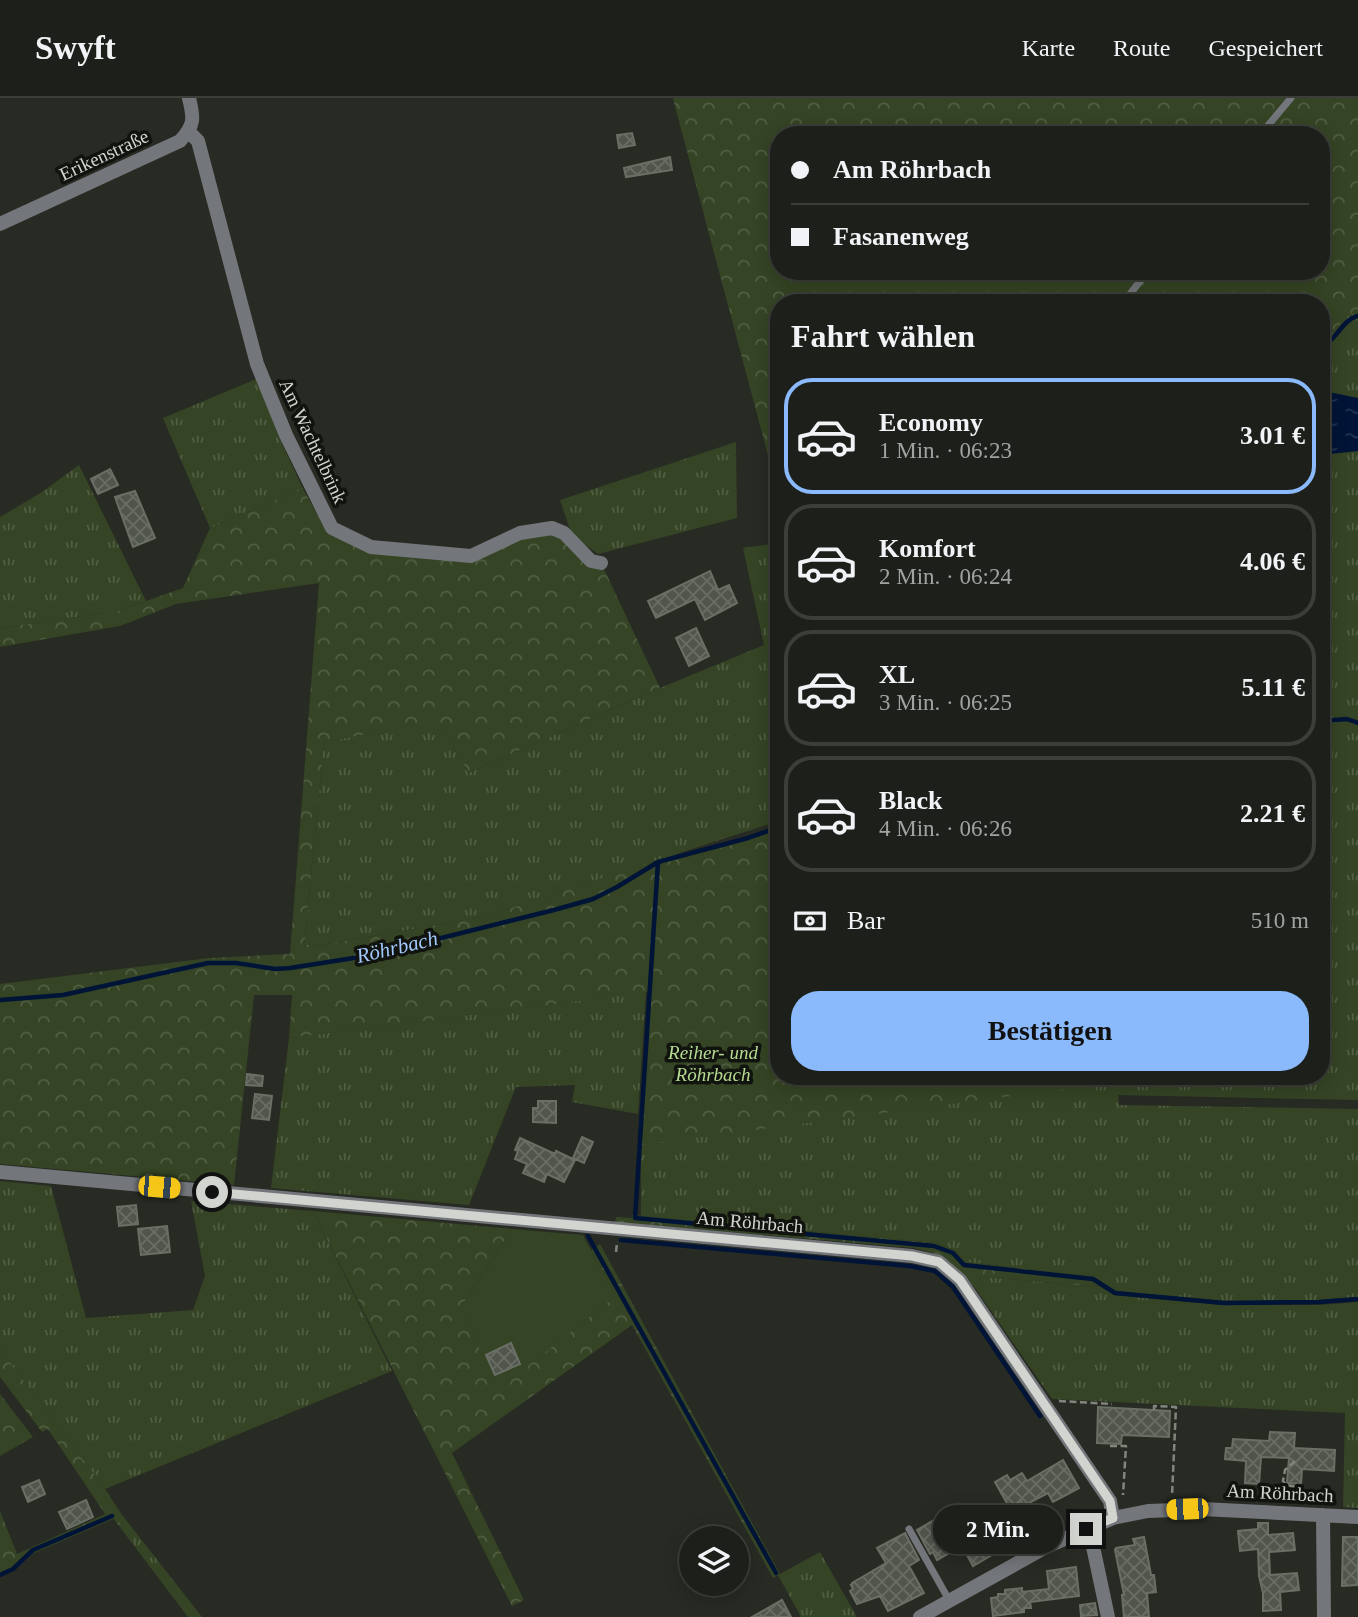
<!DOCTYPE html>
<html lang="de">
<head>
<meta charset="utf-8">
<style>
	body { margin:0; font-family:Georgia,serif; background:#252823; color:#f1f3f6; height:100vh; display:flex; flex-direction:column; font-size:26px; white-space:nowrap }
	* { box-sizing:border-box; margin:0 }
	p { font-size:23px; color:#a0a3a2 }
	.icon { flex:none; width:38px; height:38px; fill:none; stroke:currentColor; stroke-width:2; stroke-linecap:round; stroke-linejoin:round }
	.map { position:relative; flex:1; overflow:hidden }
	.details { position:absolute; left:770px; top:196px; width:560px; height:791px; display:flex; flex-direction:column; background:#1d201a; border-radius:28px; box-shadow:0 4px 18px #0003,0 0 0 2px #3b3e39 }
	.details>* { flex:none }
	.banner { position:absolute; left:770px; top:28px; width:560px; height:154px; border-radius:28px; box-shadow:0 4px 18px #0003,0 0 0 2px #3b3e39; display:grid; align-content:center; height:154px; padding:0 21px; background:#1d201a }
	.fabs { position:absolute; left:679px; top:1428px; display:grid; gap:14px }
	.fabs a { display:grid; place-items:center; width:70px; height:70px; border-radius:50%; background:#1d201a; box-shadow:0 4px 18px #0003,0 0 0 2px #3b3e39; font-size:35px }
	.end { position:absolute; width:32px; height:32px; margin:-16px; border:9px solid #d2d5cf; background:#111; box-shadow:0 0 0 4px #111 }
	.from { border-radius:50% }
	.bubble { position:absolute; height:49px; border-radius:24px; background:#1d201a; box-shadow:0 4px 18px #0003,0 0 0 2px #3b3e39; font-size:23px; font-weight:700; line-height:49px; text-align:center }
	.car { position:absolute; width:21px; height:42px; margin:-21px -10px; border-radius:9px; box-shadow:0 0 5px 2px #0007; background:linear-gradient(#f5c518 24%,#345 0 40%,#f5c518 0 76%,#345 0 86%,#f5c518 0) }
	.banner b { display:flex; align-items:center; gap:24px; height:66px; font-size:26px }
	.banner b+b { border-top:2px solid #3b3e39 }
	.banner i { width:18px; height:18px; background:#f1f3f6 }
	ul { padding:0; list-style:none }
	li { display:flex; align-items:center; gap:21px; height:116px; margin:0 14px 10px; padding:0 7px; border:4px solid #3b3e39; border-radius:28px }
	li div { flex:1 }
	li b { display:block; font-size:26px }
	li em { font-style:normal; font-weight:700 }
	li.selected { border-color:#8abafc }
	li>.icon { width:63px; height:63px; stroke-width:1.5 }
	h2 { padding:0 21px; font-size:32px; line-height:84px }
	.pay { display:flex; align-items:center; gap:18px; height:77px; padding:0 21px; font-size:26px }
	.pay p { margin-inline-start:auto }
	.cta { display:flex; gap:14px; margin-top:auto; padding:14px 21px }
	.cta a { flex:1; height:80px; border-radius:28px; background:#8abafc; color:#111; font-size:28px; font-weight:700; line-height:80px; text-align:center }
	header { display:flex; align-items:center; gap:42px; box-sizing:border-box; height:98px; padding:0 35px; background:#1d201a; border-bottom:2px solid #3b3e39 }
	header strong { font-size:33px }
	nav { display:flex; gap:38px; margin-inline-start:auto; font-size:24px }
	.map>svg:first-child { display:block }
	.grass { fill:url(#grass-tufts); fill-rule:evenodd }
	.forest { fill:url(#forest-crowns) }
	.pitch { fill:#354424 }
	.water { fill:url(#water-ripples) }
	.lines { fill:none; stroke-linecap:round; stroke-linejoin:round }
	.stream { stroke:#001437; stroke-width:4.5 }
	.building { fill:url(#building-cross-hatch); stroke:#6a6f65; stroke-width:2 }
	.path { stroke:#82857e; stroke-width:2.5; stroke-dasharray:7 3.5; stroke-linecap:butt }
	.service { stroke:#73767a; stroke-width:7 }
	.minor { stroke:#73767a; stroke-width:14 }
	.route { stroke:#d2d5cf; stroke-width:9 }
	.labels { text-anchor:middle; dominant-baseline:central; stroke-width:7; stroke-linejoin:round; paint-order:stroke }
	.street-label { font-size:19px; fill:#d2d5cf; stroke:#11130f }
	.park-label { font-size:19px; font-style:italic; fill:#b5da90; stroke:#11130f }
	.water-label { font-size:21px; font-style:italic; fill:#a2c9fd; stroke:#11130f }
</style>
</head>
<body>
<header>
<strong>Swyft</strong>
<nav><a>Karte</a><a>Route</a><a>Gespeichert</a></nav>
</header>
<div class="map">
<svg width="1358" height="1519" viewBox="0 0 1358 1519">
	<defs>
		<pattern id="grass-tufts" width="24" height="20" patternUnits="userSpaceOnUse" patternTransform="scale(1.75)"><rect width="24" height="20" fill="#354424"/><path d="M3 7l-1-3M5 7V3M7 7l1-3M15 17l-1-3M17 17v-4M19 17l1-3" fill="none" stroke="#515e43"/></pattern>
		<pattern id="forest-crowns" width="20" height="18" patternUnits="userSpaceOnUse" patternTransform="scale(1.75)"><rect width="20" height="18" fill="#354424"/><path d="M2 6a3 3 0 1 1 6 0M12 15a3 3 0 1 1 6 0" fill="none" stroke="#515e43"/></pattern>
		<pattern id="water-ripples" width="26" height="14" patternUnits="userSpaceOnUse" patternTransform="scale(1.75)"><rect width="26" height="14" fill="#001437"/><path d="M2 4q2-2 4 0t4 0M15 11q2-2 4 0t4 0" fill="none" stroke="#243553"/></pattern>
		<pattern id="building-cross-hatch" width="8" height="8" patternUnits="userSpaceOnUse" patternTransform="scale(1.75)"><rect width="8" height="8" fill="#51564d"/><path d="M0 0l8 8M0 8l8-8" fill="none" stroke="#696d66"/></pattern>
	</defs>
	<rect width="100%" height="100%" fill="#272b23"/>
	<path class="grass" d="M673,0H1358V1002L1118,997L1119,1007L1358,1011V1199L1318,1202L1224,1203L1115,1193L1094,1179L966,1164L954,1152L936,1145L641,1118V1047L658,762L488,818L304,850L324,644L440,622L468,675L660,590L764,547L743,450L779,445V723L673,757L779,733V978H1089L1117,984L1118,978H1321V205H779V398ZM779,37H1321V173H779Z
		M256,281L280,341L303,391L210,430L163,320Z
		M736,344L737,420L598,456L572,437L560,402Z
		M79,367L146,503L118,513L0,530V419L42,394Z
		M646,894L638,1016L572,1004L575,987L516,989L469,1107L271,1090L289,940Z
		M0,1083L51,1088L86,1220L193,1212L205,1178L191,1103L313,1113L392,1273L105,1391L0,1251Z
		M982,1179L1102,1189L1114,1197L1223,1207H1320L1358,1204V1410L1343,1409L1345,1315L1052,1301L973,1187Z
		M122,1417L202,1519H188L113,1420Z
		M820,1454L857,1519H801L778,1477Z"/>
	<path class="forest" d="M673,0H1283L1253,37H779V173H1142L1118,205H779V398Z
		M1299,0H1358V215L1349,217L1325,242L1321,244V205H1131L1155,173H1321V37H1267Z
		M303,391L327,433L471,464L520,439L550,435L563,439L603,469L660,590L468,675L440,623L324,644L304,850L488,818L659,761V766L779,735V978H1118V984L641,1047L650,894L289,940L292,897H254L234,1087L0,1066V886L209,860L290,856L319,485L176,506L120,528L0,549V530L118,513L183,490L210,430Z
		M313,1113L512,1131L461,1209L616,1198L591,1152L600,1146L780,1476L773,1480L632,1227L452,1355L524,1502L512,1508Z
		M632,1117L936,1145L954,1152L967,1164L1094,1179L1105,1186L1102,1189L982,1179L973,1187L942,1158L914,1150L615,1124L616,1119L632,1120Z
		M0,1251L105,1391L122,1417L34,1455L15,1472L0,1479V1413L17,1456L105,1416L48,1331L42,1334L0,1279Z
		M0,1296L33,1339L0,1358Z"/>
	<path class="pitch" d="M512,1131L583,1137L616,1198L523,1272L495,1286L461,1209Z"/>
	<path class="water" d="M1329,294L1358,300V353L1321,357V295Z"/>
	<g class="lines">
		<path class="stream" d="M1321,248C1337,243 1341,222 1358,218
			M1321,623L1347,621L1358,625
			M658,764L635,1120L934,1148L953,1155L964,1167L1093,1181L1115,1195L1224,1205L1319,1204L1358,1201
			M0,902L63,897L208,865H236L275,871L290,870L373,857L554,812L593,801L617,789L658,764L748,740L779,729
			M588,1138L776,1475
			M621,1142L909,1168L935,1173L953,1189L1040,1318
			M0,1477L13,1471L33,1452L112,1418"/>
	</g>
	<path class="building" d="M632,35L635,47L619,50L617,37Z
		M670,59L672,72L626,79L624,70Z
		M110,371L118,387L98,396L91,381Z
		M135,393L155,440L133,449L115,399Z
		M710,473L718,492L729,487L737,505L705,522L695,501L656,520L648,503Z
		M696,530L709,558L689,568L676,540Z
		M247,976L263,978L262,988L246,987Z
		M255,996L272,998L269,1022L252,1020Z
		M538,1003H556V1025L533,1024V1010H538Z
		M582,1039L593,1044L584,1065L573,1060Z
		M520,1040L555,1056L556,1053L575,1062L564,1084L547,1076L544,1084L523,1075L527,1066L515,1061L518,1053L515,1052Z
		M136,1107L138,1126L119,1128L117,1109Z
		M167,1128L170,1154L141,1157L138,1131Z
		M511,1245L520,1266L495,1277L486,1257Z
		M1098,1309L1170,1313L1169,1339L1122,1337L1121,1346L1097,1345Z
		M1270,1334L1295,1335L1294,1350L1335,1352L1334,1373L1302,1371L1301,1386L1287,1385L1289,1360L1261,1359L1259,1386L1245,1385L1246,1363L1225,1361L1226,1350H1232L1233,1341L1269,1343Z
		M1063,1362L1079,1390L1053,1404L1048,1395L1023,1408L1021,1403L1009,1409L995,1384L1007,1377L1010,1382L1022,1375L1027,1383Z
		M39,1382L45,1396L28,1404L22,1389Z
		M86,1402L93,1419L67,1431L59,1414Z
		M994,1410L1006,1430L984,1443L992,1457L973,1468L962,1448L937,1462L933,1454L930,1456L917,1432L941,1418L942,1421L948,1417L956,1431Z
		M1258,1425H1268V1437L1293,1435L1295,1452L1269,1454L1270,1477L1297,1475L1299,1492L1280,1494L1281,1512L1263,1513V1495L1259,1478L1258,1451L1240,1453L1238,1433L1258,1431Z
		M905,1435L919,1462L909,1468L924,1495L888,1513L880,1498L857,1506L850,1493L853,1491L851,1487H852V1485L886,1465L877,1450Z
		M1144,1439L1151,1477H1154L1156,1494L1147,1495L1149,1519H1124L1122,1497H1124L1115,1452L1116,1450L1135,1447L1133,1441Z
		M1343,1439H1358V1487L1342,1488Z
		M1076,1469L1079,1498L1030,1504L1031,1510H1024V1514L993,1518L991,1500L998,1499V1496H1005V1492L1022,1490V1494L1049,1491L1047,1473Z
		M782,1502L791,1519H752Z
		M1095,1505L1097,1517L1081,1518L1080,1507Z"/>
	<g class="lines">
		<path class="path" d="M616,1154L617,1145
			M1059,1303L1112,1306
			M1154,1312V1308L1176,1309L1172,1398
			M1110,1348H1126L1123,1397
			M1295,1363L1285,1372L1283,1383L1286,1387L1297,1389"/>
		<path class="service" d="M1260,37L1291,0
			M1123,205L1148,173
			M909,1431L949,1502"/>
		<path class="minor" d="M189,34L198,43L257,266L286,337L332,430L371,449L471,458L520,435L552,430L564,435L591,463L601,465
			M0,126L180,43C195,27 194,20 189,0
			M0,1074L912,1158L939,1164L960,1182L1110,1403L1113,1420
			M1323,1417L1324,1519
			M1086,1431L1092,1444L1108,1519
			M920,1519L1048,1448L1113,1420L1148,1413L1202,1411L1358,1419"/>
	</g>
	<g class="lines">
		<path class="route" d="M212,1094L912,1158L939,1164L960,1182L1110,1403L1113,1420L1086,1431"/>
	</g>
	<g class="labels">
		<g class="street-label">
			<text transform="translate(104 57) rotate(-25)">Erikenstraße</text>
			<text transform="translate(313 343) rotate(65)">Am Wachtelbrink</text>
			<text transform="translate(750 1124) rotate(5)">Am Röhrbach</text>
			<text transform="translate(1280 1395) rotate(3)">Am Röhrbach</text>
		</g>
		<g class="park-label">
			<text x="713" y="954">Reiher- und<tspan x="713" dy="22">Röhrbach</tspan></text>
		</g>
		<g class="water-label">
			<text transform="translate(397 849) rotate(-13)">Röhrbach</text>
		</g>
	</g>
</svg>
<div class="fabs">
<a><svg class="icon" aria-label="layers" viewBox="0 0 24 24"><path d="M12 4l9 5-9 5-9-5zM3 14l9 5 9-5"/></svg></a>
</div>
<i class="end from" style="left:212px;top:1094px"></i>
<i class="end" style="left:1086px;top:1431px"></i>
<div class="bubble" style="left:933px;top:1407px;width:130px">2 Min.</div>
<i class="car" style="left:159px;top:1089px;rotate:95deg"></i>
<i class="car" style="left:1187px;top:1411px;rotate:268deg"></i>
<div class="banner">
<b><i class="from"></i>Am Röhrbach</b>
<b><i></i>Fasanenweg</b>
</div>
<section class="details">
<h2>Fahrt wählen</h2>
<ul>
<li class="selected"><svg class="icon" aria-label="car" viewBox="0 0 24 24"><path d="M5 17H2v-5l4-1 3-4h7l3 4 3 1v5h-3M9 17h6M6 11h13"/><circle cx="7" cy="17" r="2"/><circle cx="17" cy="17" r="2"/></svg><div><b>Economy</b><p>1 Min. · 06:23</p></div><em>3.01 €</em></li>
<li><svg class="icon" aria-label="car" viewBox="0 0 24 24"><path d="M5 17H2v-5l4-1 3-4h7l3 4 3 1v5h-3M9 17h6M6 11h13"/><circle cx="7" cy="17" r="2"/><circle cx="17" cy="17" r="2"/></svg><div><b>Komfort</b><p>2 Min. · 06:24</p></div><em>4.06 €</em></li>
<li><svg class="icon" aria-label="car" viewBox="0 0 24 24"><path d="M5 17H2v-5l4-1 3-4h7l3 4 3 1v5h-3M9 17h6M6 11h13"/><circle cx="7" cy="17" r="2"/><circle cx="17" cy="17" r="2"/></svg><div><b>XL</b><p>3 Min. · 06:25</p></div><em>5.11 €</em></li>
<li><svg class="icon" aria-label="car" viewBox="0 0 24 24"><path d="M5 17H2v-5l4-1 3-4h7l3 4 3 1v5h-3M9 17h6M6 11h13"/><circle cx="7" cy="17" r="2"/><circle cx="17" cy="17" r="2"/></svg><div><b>Black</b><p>4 Min. · 06:26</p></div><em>2.21 €</em></li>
</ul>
<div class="pay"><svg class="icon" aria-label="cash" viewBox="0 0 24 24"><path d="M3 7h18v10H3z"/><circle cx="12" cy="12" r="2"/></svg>Bar<p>510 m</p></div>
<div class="cta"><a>Bestätigen</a></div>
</section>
</div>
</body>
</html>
